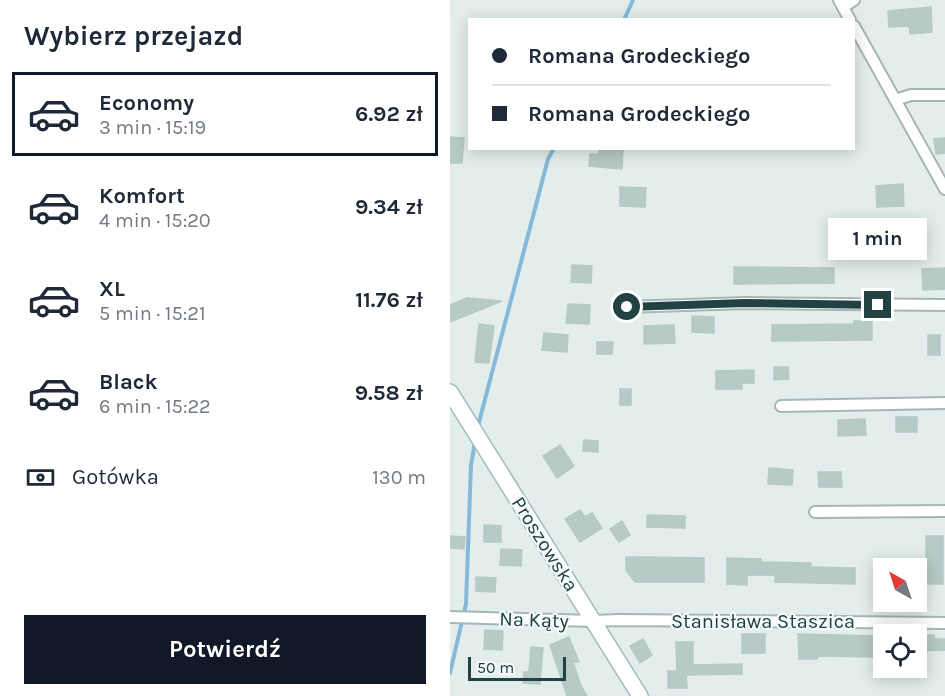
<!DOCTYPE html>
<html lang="pl">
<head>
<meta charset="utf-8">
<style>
	body { margin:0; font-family:Karla,sans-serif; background:#f2f2f3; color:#1f2937; height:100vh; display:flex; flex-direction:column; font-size:22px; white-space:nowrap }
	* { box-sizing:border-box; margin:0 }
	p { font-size:20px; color:#747a83 }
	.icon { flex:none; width:33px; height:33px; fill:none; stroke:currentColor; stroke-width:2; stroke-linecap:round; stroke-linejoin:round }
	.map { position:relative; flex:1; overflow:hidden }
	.drawer { display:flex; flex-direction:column; background:#fff; width:450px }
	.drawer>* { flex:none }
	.top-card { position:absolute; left:18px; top:18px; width:387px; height:132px; border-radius:0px; box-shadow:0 3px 15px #0003; display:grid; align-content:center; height:132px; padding:0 24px; background:#fff }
	.needle { width:39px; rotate:321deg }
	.tools { position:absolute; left:423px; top:558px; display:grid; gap:12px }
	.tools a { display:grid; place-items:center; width:54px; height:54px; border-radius:0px; background:#fff; box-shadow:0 3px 15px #0003; font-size:30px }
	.scale { position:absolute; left:18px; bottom:15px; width:98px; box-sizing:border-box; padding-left:6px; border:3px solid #214241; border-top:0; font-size:16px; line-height:21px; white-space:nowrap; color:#214241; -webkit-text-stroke:4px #f4faf9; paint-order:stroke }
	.end { position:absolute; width:27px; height:27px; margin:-14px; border:8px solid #214241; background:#fff; box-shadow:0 0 0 3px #fff }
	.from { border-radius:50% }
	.bubble { position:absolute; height:42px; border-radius:0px; background:#fff; box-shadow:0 3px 15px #0003; font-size:20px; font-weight:700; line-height:42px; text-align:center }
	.top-card b { display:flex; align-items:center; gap:21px; height:57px; font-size:22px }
	.top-card b+b { border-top:2px solid #e0e1e3 }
	.top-card i { width:15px; height:15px; background:#1f2937 }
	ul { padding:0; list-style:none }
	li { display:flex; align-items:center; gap:18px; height:84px; margin:0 12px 9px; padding:0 12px; border:3px solid transparent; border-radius:0px }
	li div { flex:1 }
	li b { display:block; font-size:22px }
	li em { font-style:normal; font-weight:700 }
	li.current { border-color:#111827 }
	li>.icon { width:54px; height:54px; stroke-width:1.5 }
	h2 { padding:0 24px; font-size:27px; line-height:72px }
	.pay { display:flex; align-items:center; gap:15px; height:66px; padding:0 24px; font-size:22px }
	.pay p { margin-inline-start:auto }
	.cta { display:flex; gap:12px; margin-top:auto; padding:12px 24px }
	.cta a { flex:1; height:69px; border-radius:0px; background:#111827; color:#fff; font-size:24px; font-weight:700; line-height:69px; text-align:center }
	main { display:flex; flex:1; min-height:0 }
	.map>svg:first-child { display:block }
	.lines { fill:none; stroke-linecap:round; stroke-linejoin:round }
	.stream { stroke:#86b8d8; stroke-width:4 }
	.building { fill:#b8cac6; stroke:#b5c9c5; stroke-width:1.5 }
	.minor-casing { stroke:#a5b7b5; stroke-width:14 }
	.secondary-casing { stroke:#a0bbb9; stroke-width:18 }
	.minor { stroke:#fff; stroke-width:10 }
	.secondary { stroke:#fff; stroke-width:15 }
	.route { stroke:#214241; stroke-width:8 }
	.labels { text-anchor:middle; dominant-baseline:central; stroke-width:4.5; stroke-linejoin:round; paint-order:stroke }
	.street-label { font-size:20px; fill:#214241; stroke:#f4faf9 }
</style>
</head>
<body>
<main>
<section class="drawer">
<h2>Wybierz przejazd</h2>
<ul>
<li class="current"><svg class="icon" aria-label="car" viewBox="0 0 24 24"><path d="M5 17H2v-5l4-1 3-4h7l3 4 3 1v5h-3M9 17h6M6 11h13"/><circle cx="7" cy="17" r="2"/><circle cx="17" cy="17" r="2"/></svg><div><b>Economy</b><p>3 min · 15:19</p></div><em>6.92 zł</em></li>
<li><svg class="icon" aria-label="car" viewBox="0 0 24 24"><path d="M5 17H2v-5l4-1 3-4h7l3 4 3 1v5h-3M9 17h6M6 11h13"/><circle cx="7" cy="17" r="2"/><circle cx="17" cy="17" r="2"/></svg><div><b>Komfort</b><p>4 min · 15:20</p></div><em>9.34 zł</em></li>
<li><svg class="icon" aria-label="car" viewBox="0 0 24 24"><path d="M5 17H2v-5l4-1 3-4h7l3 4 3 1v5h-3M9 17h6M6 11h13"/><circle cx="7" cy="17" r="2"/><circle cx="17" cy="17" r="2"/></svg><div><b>XL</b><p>5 min · 15:21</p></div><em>11.76 zł</em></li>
<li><svg class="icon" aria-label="car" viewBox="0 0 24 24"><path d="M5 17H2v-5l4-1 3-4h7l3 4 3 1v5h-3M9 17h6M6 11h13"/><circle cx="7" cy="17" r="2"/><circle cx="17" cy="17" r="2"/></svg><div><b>Black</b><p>6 min · 15:22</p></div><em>9.58 zł</em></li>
</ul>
<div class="pay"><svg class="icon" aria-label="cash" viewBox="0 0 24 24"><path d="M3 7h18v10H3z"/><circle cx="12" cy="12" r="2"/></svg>Gotówka<p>130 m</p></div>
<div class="cta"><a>Potwierdź</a></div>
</section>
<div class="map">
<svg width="495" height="696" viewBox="0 0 495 696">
	<rect width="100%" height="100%" fill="#e3eeec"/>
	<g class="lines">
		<path class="stream" d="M174,20L183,0
			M28,426L98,159L104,148
			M0,673L16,604L21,465L25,442"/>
	</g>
	<path class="building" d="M481,7L482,32L460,34L459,26L439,27L438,11Z
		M0,137L14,138L12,163H0Z
		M495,138V153L486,154L484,139Z
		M149,148H173L172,169L139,166L140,154H149Z
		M453,184L454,206L427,207L426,186Z
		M170,187L196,188L195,207L170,206Z
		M122,265L142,266L141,283L121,282Z
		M284,267L384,268V283L284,284Z
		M495,268V289L473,290L472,269Z
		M17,298L52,301L0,322V305Z
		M118,304L140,305L139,324L116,323Z
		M242,316L264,317V333L242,332Z
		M404,321H422V340L322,341V325L404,324Z
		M29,324L44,326L39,363L25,362Z
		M224,325L225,343L194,344V326Z
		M94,333L118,335L117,352L92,350Z
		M478,335H490V355H478Z
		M147,342H163L162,354H147Z
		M324,367H338L339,379L324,380Z
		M304,370V383H292V389H266V371Z
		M170,389H181V405H170Z
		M446,417H467V432H446Z
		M415,419L416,435L388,436V420Z
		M134,440L148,441V452L133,451Z
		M110,445L124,466L107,478L93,456Z
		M319,468L343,470L342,485L318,484Z
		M368,472H391L392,487H369Z
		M130,510L135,517L142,513L152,528L130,542L115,519Z
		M197,515L235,516V528L197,527Z
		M172,521L180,535L169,542L160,529Z
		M34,525L51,526V542H34Z
		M0,536L15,537L14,549L0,548Z
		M476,536H493V584H476Z
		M51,549L72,550L71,566L50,565Z
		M176,557H194L196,560V557L254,558V582H185L176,570Z
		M277,558L311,559V562L361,563V567L405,568V584L325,582V575H297V585L277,584Z
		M26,577L46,578L45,592L26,591Z
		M35,630L53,631L52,650L34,649Z
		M292,634H315V653H292Z
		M348,634L426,636V657L367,656V659H349Z
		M484,635V639H495V650L466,651V636Z
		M119,637L129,662H123L131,686L137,696H117L100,645Z
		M193,639L202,655L190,663L180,646Z
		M226,642H243V665L292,664V674L236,675L237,688H218V671H227Z
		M81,647L93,648L90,684L73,683L74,672H79Z"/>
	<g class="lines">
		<defs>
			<path id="minor" d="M389,0L400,20
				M393,7L404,0
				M404,26L495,189
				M445,100L461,95H495
				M176,307L295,303L495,305
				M331,406L495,403
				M365,512L495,511
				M0,617L143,621L168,620L495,623"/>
			<path id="secondary" d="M0,392L190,696"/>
		</defs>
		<use href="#minor" class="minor-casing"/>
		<use href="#secondary" class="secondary-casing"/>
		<use href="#minor" class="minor"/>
		<use href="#secondary" class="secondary"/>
	</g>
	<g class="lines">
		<path class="route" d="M177,307L295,303L428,305"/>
	</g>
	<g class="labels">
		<g class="street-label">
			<text transform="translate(95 544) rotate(58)">Proszowska</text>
			<text transform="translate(84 620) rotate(2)">Na Kąty</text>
			<text x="313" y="621">Stanisława Staszica</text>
		</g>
	</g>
</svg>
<div class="tools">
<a><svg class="needle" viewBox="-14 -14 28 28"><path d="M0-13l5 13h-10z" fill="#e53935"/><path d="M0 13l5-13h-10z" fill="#747a83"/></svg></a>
<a><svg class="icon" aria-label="locate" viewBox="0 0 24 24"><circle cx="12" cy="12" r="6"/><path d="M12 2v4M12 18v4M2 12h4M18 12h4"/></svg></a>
</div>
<div class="scale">50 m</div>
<i class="end from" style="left:177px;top:307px"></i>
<i class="end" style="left:428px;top:305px"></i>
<div class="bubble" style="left:378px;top:218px;width:99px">1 min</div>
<div class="top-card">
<b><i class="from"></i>Romana Grodeckiego</b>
<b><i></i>Romana Grodeckiego</b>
</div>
</div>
</main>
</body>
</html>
